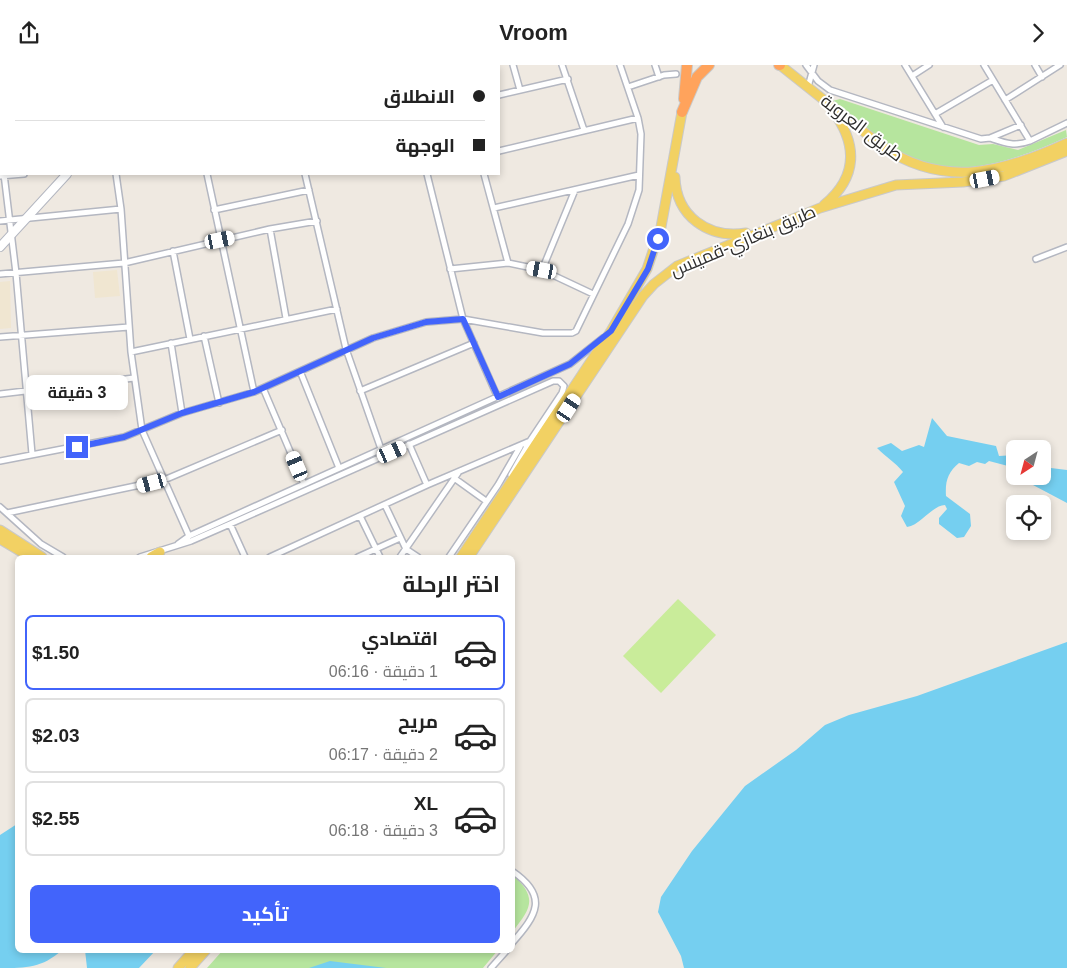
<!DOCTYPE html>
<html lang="ar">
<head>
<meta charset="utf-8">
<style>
	body { margin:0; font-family:Helvetica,Cairo,sans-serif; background:#f6f6f6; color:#222; direction:rtl; height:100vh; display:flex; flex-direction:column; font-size:19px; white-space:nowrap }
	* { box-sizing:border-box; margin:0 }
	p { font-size:16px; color:#767676 }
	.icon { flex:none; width:28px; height:28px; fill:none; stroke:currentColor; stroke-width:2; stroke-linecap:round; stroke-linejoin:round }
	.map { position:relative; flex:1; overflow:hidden; direction:ltr }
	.side { position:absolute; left:15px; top:490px; width:500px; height:398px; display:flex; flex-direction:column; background:#fff; border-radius:8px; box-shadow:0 2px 8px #0003; direction:rtl }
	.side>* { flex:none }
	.guide { position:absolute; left:0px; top:0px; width:500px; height:110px; box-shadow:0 2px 8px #0003; direction:rtl; display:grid; align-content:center; height:110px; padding:0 15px; background:#fff }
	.needle { width:32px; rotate:216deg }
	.controls { position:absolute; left:1006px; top:375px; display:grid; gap:10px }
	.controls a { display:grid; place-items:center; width:45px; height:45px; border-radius:8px; background:#fff; box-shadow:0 2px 8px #0003; font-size:25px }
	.end { position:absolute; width:22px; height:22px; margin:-11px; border:6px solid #4264fb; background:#fff; box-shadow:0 0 0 2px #fff }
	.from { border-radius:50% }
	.bubble { position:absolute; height:35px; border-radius:8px; background:#fff; box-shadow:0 2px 8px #0003; font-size:16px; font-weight:700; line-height:35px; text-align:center; direction:rtl }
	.car { position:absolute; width:15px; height:30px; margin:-15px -8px; border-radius:6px; box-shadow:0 0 4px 1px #0007; background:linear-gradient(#fff 24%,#345 0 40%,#fff 0 76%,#345 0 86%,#fff 0) }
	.guide b { display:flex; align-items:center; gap:18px; height:48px; font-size:19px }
	.guide b+b { border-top:1px solid #e0e0e0 }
	.guide i { width:12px; height:12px; background:#222 }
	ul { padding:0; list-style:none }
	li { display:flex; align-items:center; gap:15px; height:75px; margin:0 10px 8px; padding:0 5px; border:2px solid #e0e0e0; border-radius:8px }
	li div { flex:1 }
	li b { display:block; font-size:19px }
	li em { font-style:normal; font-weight:700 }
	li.on { border-color:#4264fb }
	li>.icon { width:45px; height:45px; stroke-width:1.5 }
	h2 { padding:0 15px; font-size:22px; line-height:60px }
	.action { display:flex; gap:10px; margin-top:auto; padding:10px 15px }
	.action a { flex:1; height:58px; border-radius:8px; background:#4264fb; color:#fff; font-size:20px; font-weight:700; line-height:58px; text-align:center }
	header { display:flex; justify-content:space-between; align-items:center; height:65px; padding:0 15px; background:#fff; font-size:22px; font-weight:700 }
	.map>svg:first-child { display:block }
	.education { fill:#f0e6d1 }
	.green { fill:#b6e59e }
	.pitch { fill:#c9ec9a }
	.water { fill:#75cff0 }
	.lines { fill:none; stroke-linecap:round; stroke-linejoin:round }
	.street-casing { stroke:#b4b7c1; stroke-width:8 }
	.secondary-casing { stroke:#b4b7c1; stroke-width:10 }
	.primary-casing { stroke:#c9c9c9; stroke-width:11 }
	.highway-casing { stroke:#c9c9c9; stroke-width:12 }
	.street { stroke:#fff; stroke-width:5 }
	.secondary { stroke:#fff; stroke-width:8 }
	.primary { stroke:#f2d163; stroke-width:9 }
	.highway { stroke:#ffa35c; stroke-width:10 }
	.route { stroke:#4264fb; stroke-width:6 }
	.labels { text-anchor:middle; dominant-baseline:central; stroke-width:4; stroke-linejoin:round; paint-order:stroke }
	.street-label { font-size:18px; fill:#2e2e2e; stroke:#fff }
</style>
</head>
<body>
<header><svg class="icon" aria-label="forward" viewBox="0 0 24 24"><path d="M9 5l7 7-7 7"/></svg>Vroom<svg class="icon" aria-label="share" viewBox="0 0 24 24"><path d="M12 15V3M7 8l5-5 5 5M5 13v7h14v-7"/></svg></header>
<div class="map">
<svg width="1067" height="903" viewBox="0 0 1067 903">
	<rect width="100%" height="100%" fill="#efe9e1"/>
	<path class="education" d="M117,205L120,231L95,233L93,207Z
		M10,216L11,263L0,264V217Z"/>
	<path class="green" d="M840,34L979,80L993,79L1018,85L1066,65L1067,72C1022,92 969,113 919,98C889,89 857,56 832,36Z
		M513,810C538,833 531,843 513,866Z
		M223,885H498L483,903H207Z"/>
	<path class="pitch" d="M678,534L716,570L661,628L623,591Z"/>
	<path class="water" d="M932,353L947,371L996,381L999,391L1015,390V410L1008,401L989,396L985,399L977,397L969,401L959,398C948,407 945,416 946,431L970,449L971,461L964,472L957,473L939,459V453L947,444L945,440C931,441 921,460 907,462L901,451L905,441L894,417L903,407C895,397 886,392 877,383L891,378L902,386L919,380L924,382Z
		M1043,402L1067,405V438L1016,411H1042Z
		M1067,577V903H684L681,891L658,847L661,832L692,786L745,721L796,685L825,660L849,650L917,631Z
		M17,759L18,885H62C42,903 27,903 0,903V770Z
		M85,885H156L139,903H87Z
		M330,896L386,903H309Z"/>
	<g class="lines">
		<defs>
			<path id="street" d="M104,0L105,1
				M183,0V1
				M283,0V1
				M402,0V1
				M458,0V1
				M513,0L520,25
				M562,0L584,65
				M655,0L659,12
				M806,0L818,16L830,25L981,74L990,73L1021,60
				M905,0L943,62
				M984,0L1030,76L1067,58
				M1035,0L1042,12
				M418,1L423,0
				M912,11L929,0
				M628,22L664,10L676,9
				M808,22L814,0
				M499,30L568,14
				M0,35L1,34
				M1005,35L1060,0
				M935,49L993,15
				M0,56H1
				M990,73C1005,78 1014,82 1030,76
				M0,75L1,87
				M499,86L638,53
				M4,109L16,208L32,389
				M116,109L121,144L131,287L142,365L189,471
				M207,109L254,327
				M305,109L346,284L381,384
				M427,109L463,254L498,333
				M484,109L508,198
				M0,111L24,109
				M494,143L639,110
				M214,145L309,125
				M0,156L121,144
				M270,164L286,253
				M173,186L190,274
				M1036,194L1067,182
				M450,204L508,198L542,205L593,229
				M542,205L575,125
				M0,209L124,198L270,164L317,156
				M204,271L219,338
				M0,272L129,262
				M171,278L182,348
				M131,287L337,244
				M300,306L339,403
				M263,323L304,419
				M360,326L474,278
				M0,329L134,313
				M409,379L427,420
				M0,396L124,372L182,348L254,327L373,273L426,257L463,254L543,268H572L576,266L628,159L639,125L641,69L638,53L620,0
				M454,413L486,436
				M385,440L406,484L418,492
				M0,442L41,479L63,492
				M7,448L164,415L282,365
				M360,451L380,492
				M230,459L245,492
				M178,479L189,471L570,299L603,273
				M140,492L191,476L230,459L553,316H559L564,321L562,328L530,376L511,410
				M270,492L427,420L530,376
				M358,492L400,473
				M400,492L458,408
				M449,492L498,420L520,382
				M512,806C549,831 537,850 512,878
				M491,903L507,885"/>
			<path id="secondary" d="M165,1L166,0
				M0,182L67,109"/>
			<path id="primary" d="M780,0L883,82C945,124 1004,107 1067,78
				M675,112C676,151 708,174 746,168
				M824,140C858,112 858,80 833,46
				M0,465L42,492
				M0,474L30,492
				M151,492L160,487
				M461,492L611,266L647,204L661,162L682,47
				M469,492L643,231L654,219L677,201L820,143L896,120L963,117L1004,111L1067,86
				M178,903L194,885
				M190,903L206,885"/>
			<path id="highway" d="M779,0H780
				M684,34L687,0
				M682,47L697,12L709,0"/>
		</defs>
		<use href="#street" class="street-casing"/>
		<use href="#secondary" class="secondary-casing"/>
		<use href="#primary" class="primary-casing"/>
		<use href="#highway" class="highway-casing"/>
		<use href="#street" class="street"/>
		<use href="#secondary" class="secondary"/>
		<use href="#primary" class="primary"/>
		<use href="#highway" class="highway"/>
	</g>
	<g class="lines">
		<path class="route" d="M77,382L124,372L182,348L254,327L373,273L426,257L463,254L498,332L570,299L611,266L648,204L658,174"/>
	</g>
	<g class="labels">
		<g class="street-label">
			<text transform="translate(862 63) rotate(37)">طريق العروبة</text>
			<text transform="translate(743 176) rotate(-23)">طريق بنغازي-قمينس</text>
		</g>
	</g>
</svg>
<div class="controls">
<a><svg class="needle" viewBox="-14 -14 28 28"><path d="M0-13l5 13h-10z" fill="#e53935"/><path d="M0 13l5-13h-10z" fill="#767676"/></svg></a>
<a><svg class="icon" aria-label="locate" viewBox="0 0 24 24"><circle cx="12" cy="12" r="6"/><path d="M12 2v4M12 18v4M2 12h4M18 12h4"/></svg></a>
</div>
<i class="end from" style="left:658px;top:174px"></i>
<i class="end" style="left:77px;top:382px"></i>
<div class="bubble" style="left:26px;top:310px;width:102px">3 دقيقة</div>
<i class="car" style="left:985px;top:114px;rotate:79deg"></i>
<i class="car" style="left:220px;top:175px;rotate:78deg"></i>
<i class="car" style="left:542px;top:205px;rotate:280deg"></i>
<i class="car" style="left:569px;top:343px;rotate:33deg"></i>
<i class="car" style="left:392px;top:387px;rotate:66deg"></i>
<i class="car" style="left:297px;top:401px;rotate:337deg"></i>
<i class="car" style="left:152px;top:418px;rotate:255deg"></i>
<div class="guide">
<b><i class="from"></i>الانطلاق</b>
<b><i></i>الوجهة</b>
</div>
<section class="side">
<h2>اختر الرحلة</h2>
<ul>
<li class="on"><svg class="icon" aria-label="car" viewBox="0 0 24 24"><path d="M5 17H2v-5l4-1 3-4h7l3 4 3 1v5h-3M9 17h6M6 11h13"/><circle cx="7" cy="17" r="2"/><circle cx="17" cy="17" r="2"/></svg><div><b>اقتصادي</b><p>1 دقيقة · 06:16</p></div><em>$1.50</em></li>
<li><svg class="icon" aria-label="car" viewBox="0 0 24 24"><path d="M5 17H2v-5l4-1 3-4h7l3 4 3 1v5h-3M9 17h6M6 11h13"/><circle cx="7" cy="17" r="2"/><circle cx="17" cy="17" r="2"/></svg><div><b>مريح</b><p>2 دقيقة · 06:17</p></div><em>$2.03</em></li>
<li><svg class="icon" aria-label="car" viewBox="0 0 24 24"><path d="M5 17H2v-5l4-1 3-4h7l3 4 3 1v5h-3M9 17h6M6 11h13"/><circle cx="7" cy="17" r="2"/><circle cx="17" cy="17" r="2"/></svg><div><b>XL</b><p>3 دقيقة · 06:18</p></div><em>$2.55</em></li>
</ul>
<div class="action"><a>تأكيد</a></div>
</section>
</div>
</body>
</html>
